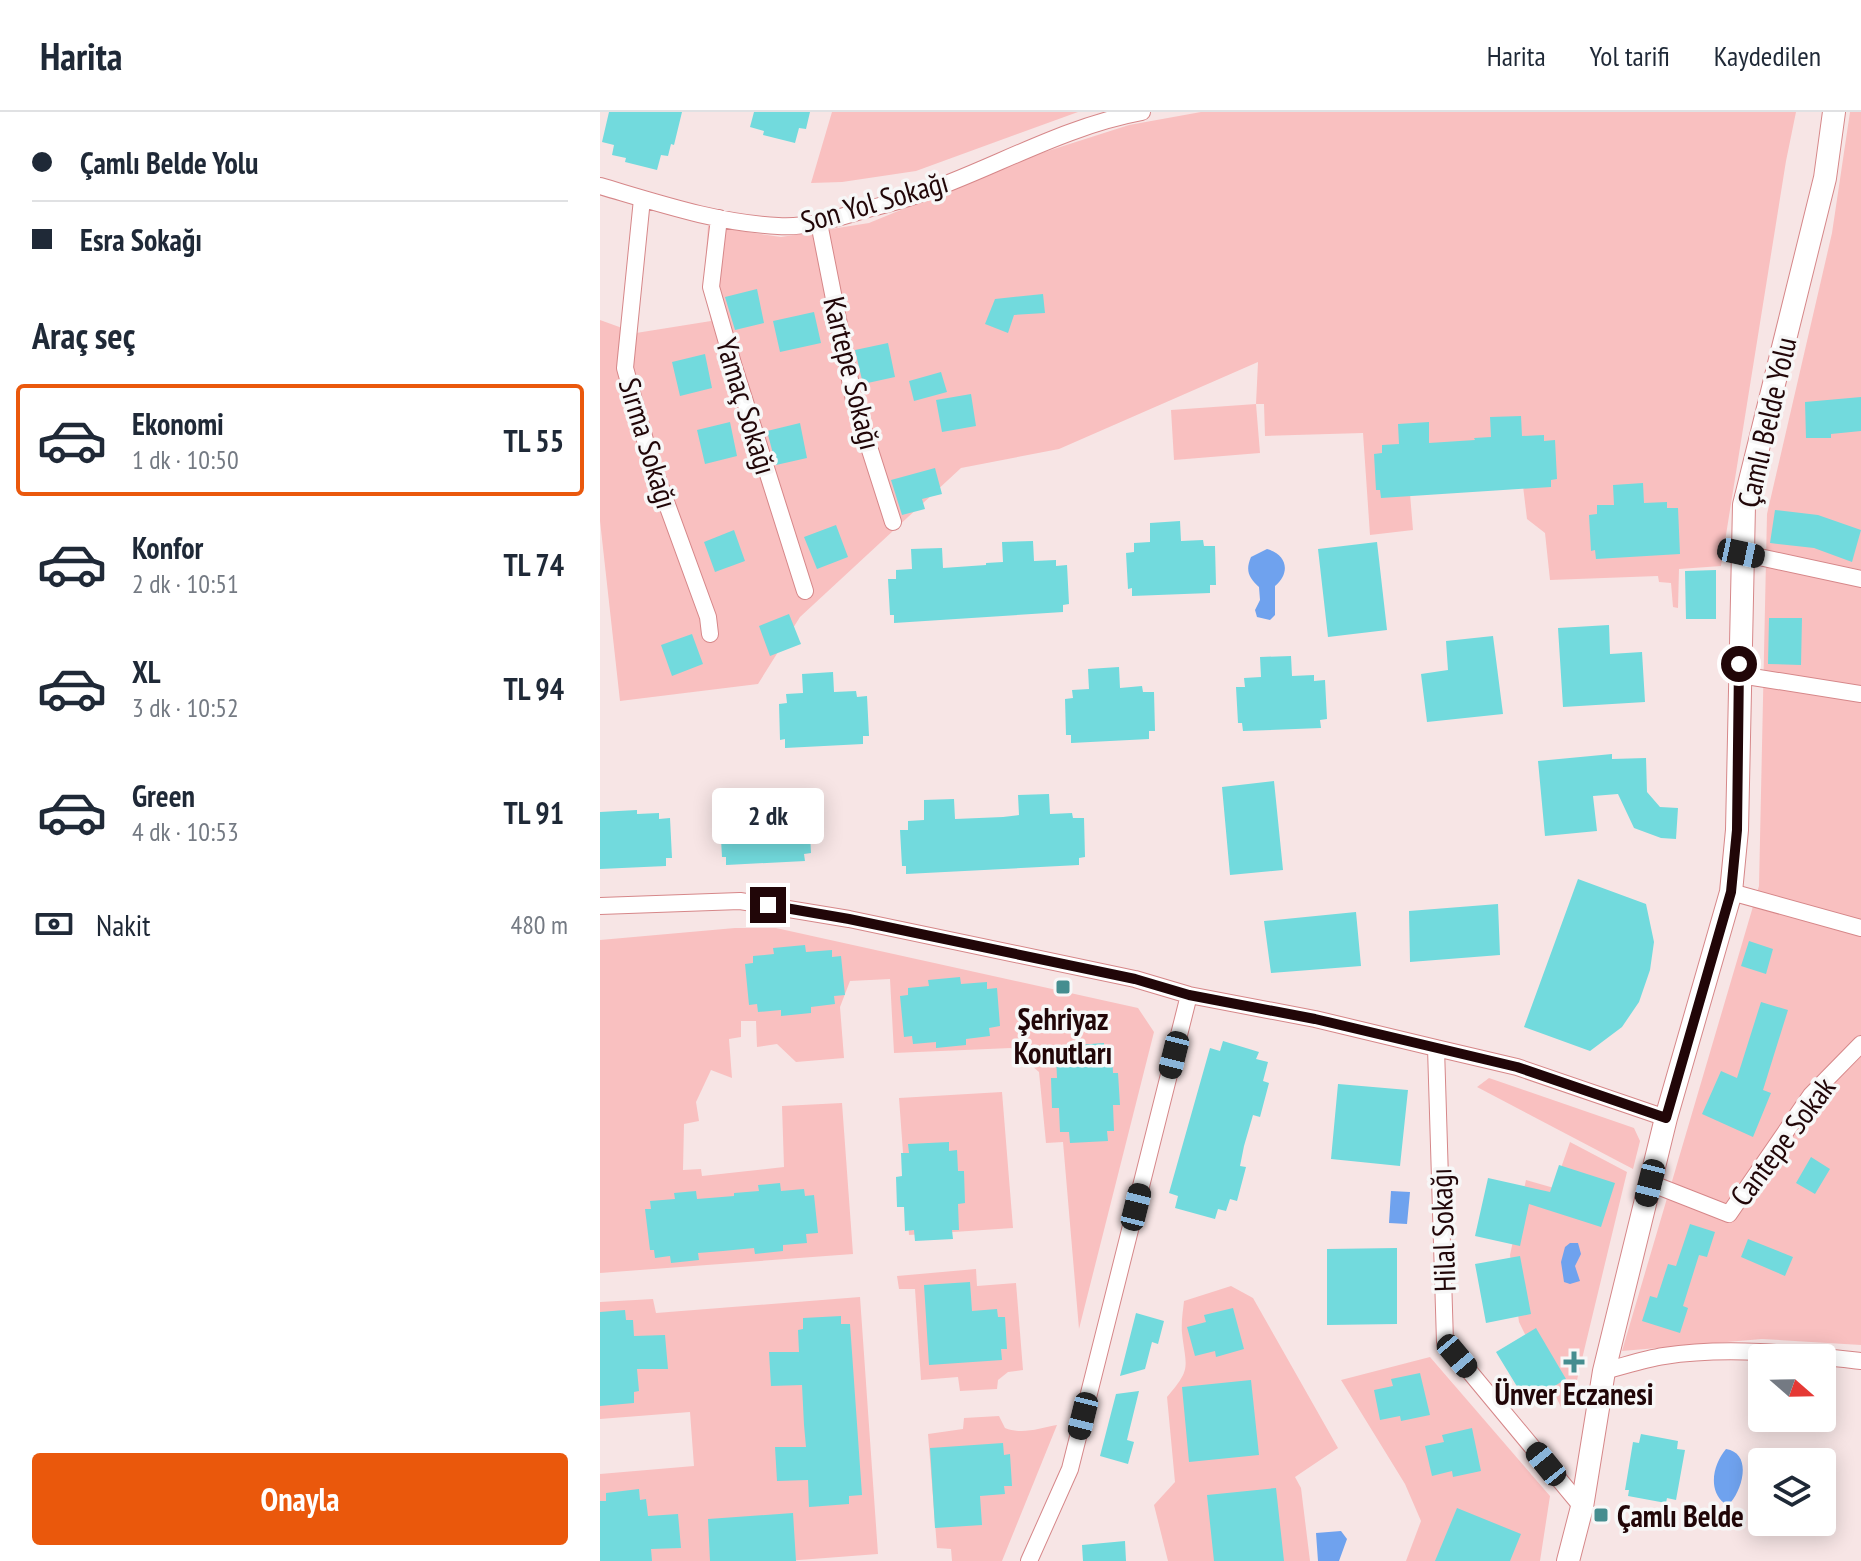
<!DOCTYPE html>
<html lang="tr">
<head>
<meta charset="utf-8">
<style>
	body { margin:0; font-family:"PT Sans Narrow",sans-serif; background:#f2f2f3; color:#1f2937; height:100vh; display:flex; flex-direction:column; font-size:30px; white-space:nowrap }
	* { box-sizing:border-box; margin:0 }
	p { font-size:26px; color:#747a83 }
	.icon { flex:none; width:44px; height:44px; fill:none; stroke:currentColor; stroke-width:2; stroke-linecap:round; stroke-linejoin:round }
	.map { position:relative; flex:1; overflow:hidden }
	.details { display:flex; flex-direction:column; background:#fff; width:600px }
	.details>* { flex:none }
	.guide { display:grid; align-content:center; height:176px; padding:0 32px; background:#fff }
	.needle { width:52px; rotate:110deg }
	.tools { position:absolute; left:1148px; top:1232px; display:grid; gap:16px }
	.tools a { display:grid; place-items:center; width:88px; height:88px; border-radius:8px; background:#fff; box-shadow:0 4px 20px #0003; font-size:40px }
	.end { position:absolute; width:36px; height:36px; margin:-18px; border:10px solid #210608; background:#fff; box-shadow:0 0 0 4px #fff }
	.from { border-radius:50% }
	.bubble { position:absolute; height:56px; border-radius:8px; background:#fff; box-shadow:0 4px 20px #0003; font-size:26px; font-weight:600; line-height:56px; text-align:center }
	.car { position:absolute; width:24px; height:48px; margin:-24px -12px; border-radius:10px; box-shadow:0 0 6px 2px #0007; background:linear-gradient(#222 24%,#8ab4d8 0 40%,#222 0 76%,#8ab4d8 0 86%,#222 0) }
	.guide b { display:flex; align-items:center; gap:28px; height:76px; font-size:30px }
	.guide b+b { border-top:2px solid #e0e1e3 }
	.guide i { width:20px; height:20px; background:#1f2937 }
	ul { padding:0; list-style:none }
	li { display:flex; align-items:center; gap:24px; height:112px; margin:0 16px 12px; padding:0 16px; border:4px solid transparent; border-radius:8px }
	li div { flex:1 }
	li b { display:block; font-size:30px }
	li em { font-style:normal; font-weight:600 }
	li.active { border-color:#ea580c }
	li>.icon { width:72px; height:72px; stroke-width:1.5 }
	h2 { padding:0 32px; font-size:36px; line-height:96px }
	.pay { display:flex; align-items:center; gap:20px; height:88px; padding:0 32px; font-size:30px }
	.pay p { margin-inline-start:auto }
	.primary-button { display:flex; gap:16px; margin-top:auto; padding:16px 32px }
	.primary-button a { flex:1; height:92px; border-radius:8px; background:#ea580c; color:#fff; font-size:32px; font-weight:600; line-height:92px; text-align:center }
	header { display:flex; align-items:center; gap:48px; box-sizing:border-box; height:112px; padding:0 40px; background:#fff; border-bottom:2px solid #e0e1e3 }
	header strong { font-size:38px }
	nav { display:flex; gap:44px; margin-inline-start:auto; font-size:28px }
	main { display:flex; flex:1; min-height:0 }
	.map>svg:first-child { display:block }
	.green { fill:#f9c0c0 }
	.water { fill:#6fa2ee }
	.building { fill:#72dadd }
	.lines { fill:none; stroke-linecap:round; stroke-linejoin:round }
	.street-casing { stroke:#d68789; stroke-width:18 }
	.secondary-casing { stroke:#d68789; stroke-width:24 }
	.street { stroke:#fff; stroke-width:16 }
	.secondary { stroke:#fff; stroke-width:22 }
	.route { stroke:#210608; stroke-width:10 }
	.poi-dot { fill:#458d8f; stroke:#f7f7f7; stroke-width:3 }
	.labels { text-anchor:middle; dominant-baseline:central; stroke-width:7; stroke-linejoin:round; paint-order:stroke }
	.street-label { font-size:30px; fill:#210608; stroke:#f7f7f7 }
	.poi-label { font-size:30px; font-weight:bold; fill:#210608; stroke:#f7f7f7 }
</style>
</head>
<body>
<header>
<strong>Harita</strong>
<nav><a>Harita</a><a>Yol tarifi</a><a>Kaydedilen</a></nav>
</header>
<main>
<section class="details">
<div class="guide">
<b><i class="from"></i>Çamlı Belde Yolu</b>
<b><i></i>Esra Sokağı</b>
</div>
<h2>Araç seç</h2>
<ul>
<li class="active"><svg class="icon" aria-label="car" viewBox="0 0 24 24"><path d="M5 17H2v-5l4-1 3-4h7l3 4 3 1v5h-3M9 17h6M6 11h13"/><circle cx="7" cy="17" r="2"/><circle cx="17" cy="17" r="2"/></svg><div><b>Ekonomi</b><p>1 dk · 10:50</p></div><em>TL 55</em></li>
<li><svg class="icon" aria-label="car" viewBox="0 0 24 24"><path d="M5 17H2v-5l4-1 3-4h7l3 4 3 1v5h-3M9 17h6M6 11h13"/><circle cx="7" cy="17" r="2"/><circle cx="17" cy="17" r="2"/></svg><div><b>Konfor</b><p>2 dk · 10:51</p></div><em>TL 74</em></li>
<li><svg class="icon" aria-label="car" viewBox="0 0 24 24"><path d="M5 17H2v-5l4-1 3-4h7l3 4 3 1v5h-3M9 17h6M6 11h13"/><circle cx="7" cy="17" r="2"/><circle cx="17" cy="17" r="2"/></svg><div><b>XL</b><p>3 dk · 10:52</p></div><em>TL 94</em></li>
<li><svg class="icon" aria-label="car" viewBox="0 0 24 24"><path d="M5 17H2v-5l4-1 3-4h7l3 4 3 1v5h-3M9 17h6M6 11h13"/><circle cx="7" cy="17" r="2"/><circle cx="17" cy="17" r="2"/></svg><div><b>Green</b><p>4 dk · 10:53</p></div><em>TL 91</em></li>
</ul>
<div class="pay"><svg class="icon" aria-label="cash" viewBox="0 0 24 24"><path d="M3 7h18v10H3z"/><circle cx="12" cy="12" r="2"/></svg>Nakit<p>480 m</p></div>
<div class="primary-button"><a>Onayla</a></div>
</section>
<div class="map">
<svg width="1261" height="1449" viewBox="0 0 1261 1449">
	<rect width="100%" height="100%" fill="#f7e5e5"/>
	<path class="green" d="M232,0H478L316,59L242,70L211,71Z
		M601,0H1196L1186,49L1121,454L1079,457L1078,496L1073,495L1071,471L1059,470L1058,464L950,468L945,421L927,407L923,374L810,382L813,418L770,423L763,321L665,324L664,292H656L660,341L574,348L571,298L656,292L658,250L459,337L361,356L200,505L158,572L20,589L0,409V208L36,221L111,209L104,171L108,114L181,125L269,111L432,44L529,13Z
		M1250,0H1261V1233L1162,1227L1022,1239L1159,774L1167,402L1232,121Z
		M135,816H176L538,896L554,920L479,1217L463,1030L446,1031L439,960L411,936L294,941L290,867L250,869L240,895L244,946L196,950L177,932L157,935L156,909H141V925L129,927L132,966L111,958L96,990L99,1009L84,1012L83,1058L101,1057L102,1064L184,1055L182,994L242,991L253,1142L0,1161V828Z
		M889,966L1034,1016L1040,1029L1033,1057L877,975Z
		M402,980L413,1116L309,1123L299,986Z
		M970,1030L1027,1060L970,1297L961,1295L919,1210L910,1143L926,1068L954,1076Z
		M376,1157L377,1174L416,1171L423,1258L408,1260L398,1268L397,1277L360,1279L358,1265L321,1268L315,1177H299L297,1164Z
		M631,1174L653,1186L738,1336L695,1365L701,1376L710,1449H568L554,1393L575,1370L567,1285C592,1256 586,1256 582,1221C581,1210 583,1199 584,1189Z
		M260,1185L278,1442L186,1449H0V1362L94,1354L90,1300L0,1307V1190L53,1187L56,1201Z
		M830,1245L950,1384L940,1449H806L821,1409L805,1372L741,1268Z
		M399,1304L405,1316C422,1323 440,1316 457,1313L402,1449H352L351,1437L337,1436L328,1322L363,1317L364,1306Z"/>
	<path class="water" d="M667,437C687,442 691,461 675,474V503L670,508L657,505L655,498L660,488L659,475C649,466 645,459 651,445Z
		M791,1079L810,1080L807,1112L789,1111Z
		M970,1131H978L981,1142L975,1154L980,1169L970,1172L964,1170L961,1150L965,1135Z
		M1126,1337C1152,1341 1143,1376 1131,1390L1124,1391C1107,1377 1114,1351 1126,1337Z
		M741,1419L747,1427L739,1449H718L716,1421Z"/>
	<path class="building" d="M9,0H82L74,33L71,32L68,44L61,43L57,58L25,50L26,46L12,43L14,33L2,30Z
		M154,0H210L206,17L199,16L195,31L163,23L164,19L150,15Z
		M157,177L164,211L135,218L125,185Z
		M443,182L445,201L414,203L408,221L385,212L395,187Z
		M214,200L221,231L180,240L173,209Z
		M288,231L295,265L263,272L255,238Z
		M105,242L112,276L80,284L72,250Z
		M341,260L347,280L314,289L309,269Z
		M371,282L376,314L342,320L336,288Z
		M1261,285V319L1231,322V326H1206L1205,290Z
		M921,304L922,324L944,323V329L955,328L957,367L951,368V375L781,386L780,378H776L774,342L782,341V333L799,332L798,312L829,310V331L875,328L874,326L891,325L890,305Z
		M130,310L137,344L105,352L97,318Z
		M200,311L207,346L176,353L167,319Z
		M335,356L342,382L322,387L325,397L302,403L291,368Z
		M1043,371L1044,391L1067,390V396H1078L1080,442L996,447L995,438L991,439L989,403L997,402V393H1014L1013,373Z
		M1175,398L1218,403L1261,418L1252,450L1214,436L1170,431Z
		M580,409L581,429L603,428L604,434H615L616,473H610V481L532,484V476L528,477L526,441L534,440V431L550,430V411Z
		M236,413L248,445L217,457L204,425Z
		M134,418L145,449L115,460L104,430Z
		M433,429L434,449L456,448V454L467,453L469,492L463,493V500L294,511V503H290L288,467H296V458L312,457L311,437L342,436L343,456L386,453V451L403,450L402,430Z
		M777,430L787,518L728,525L718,437Z
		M1116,458V507H1086L1085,459Z
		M189,502L201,532L170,544L159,514Z
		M1169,506H1202L1201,553L1168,552Z
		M1009,513L1010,542L1042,540L1045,590L963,595L958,516Z
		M92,522L103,552L72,564L61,533Z
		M893,524L903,602L827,610L821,562L848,558L846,529Z
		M691,544L692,564L714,563V569L725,568L727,607L720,608L721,616L643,619L642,611H638L636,575H645L644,566L661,565L660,545Z
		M519,555L520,576L542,574L543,580H554L555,619H549V627L471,631V623H466L465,587L473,586L472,578L489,577L488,557Z
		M233,560L234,580L256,579L257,585L267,584L269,624H263V632L185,636V627L180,628L179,592L187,591L186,582L203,581L202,562Z
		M1012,642V647L1046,646L1047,680L1060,695L1078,696L1076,727L1061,726L1034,716L1018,682L993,684L997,719L945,724L938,649Z
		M674,669L683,758L630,763L622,675Z
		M449,682L450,702L472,701L473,706H484L485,745L479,746V753L306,762V754H302L300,718H308V709L324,708V688L354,687L355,707L403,705L419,703L418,683Z
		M175,693V697L198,696V702H209L211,741L204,742L205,749L126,753V745H122L120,709H128V700L144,699L143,695Z
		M37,698V702L59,701V707L70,706L72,746H66V754L0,757V700Z
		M978,767L1046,792L1054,830L1050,858L1039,890L1022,915L990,939L924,915Z
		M898,792L900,843L810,850L809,799Z
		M756,800L761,854L671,861L664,809Z
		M1149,829L1173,837L1166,862L1141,854Z
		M205,833L206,840L232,838V845L241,844L245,883L234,884L235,892L211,895V901L181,904V898L158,900L157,892L149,893L145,852L153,851V844L174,842L173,836Z
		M360,865L361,872L387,870V877L397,876L400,914L389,916L390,924L366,927V933L336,936V930L313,932L312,924L304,925L300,884L308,883V876L329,874L328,868Z
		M1161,890L1188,898L1163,978L1171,981L1153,1025L1102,1002L1121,959L1137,966Z
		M623,929L659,940L656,947L668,950L663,969L669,971L660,1005L653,1003L644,1034L640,1054L646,1055L637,1089L630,1087L626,1099L618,1097L615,1107L575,1096L578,1084L569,1081L610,936L620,939Z
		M504,931V940L512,939L513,961H518L520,993H513L514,1019H507L508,1029L470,1031L469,1020H460L459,996H452L451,966H457L456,943L464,942L463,934Z
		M738,972L808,978L800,1054L731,1047Z
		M349,1030V1039L357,1038L358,1059H364L365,1091L358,1092L359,1118H352L353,1127L315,1129L314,1118L305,1119L304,1095H297L296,1065L302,1064L301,1041H309L308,1032Z
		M1211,1045L1230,1057L1215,1082L1196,1071Z
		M959,1053L1015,1071L1001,1115L929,1092L920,1134L875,1124L888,1066L950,1080Z
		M180,1071L181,1079L204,1077L205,1084L214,1083L218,1121L206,1122L207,1131L183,1133V1139L155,1142L154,1136L123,1139L98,1141L99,1148L71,1151L70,1144L55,1146L54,1138H50L45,1097H51L50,1089L75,1087L74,1081L96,1079L97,1087L134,1084V1081L159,1079L158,1073Z
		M1090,1112L1115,1120L1107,1145L1099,1143L1083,1194L1088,1196L1080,1221L1042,1209L1050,1184L1057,1186L1068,1152L1076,1154Z
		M1148,1127L1193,1145L1185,1164L1141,1145Z
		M797,1136V1212L727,1213V1137Z
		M920,1144L931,1202L886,1211L875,1152Z
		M370,1170L372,1199L397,1197L398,1205H405L407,1237H401L402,1248L329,1253L324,1173Z
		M633,1196L644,1237L616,1245L615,1239L595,1244L587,1215L606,1210L604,1203Z
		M25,1198L26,1208H33L34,1224L65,1223L68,1257H37L39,1279L34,1280V1291L0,1294V1200Z
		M536,1201L564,1209L558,1232L552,1230L545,1257L520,1264Z
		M241,1204V1212H250L262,1383L249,1384V1392L209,1395L208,1368L177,1369L175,1335H206L204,1313L202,1273L171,1274L169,1240H199L198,1218L203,1217V1206Z
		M936,1216L966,1267L927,1291L896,1240Z
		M820,1261L830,1303L801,1309L800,1304L780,1308L774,1278L793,1274L791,1267Z
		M651,1268L659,1343L589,1350L582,1275Z
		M539,1279L527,1328L534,1330L528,1352L500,1344L516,1282Z
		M872,1316L881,1359L853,1365L852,1359L832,1364L825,1334L844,1330L842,1323Z
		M1041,1322L1078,1329L1077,1337L1085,1338L1076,1388L1067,1386L1066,1391L1028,1384L1029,1378H1025L1033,1330L1039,1331Z
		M403,1331L404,1343L410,1342L412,1374H404L405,1382L380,1384L382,1413L335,1416L330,1336Z
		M676,1376L684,1449H614L607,1383Z
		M39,1377L40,1388L46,1387L48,1404L78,1402L81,1436L51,1437L52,1449H0V1389H6V1381Z
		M857,1396L921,1422L910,1449H835Z
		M193,1401L196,1449H110L108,1407Z
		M525,1429L526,1449H483L482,1433Z"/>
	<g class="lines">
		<defs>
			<path id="street" d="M0,74C58,91 117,111 178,114C206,116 235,107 261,99C279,94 297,90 314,84C391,58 461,15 542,0
				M42,87L25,256L50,346L108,505L110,522
				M119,106L111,175L134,255L205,479
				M219,111L254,288L293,410
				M1141,441L1261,467
				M1140,563L1261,582
				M1131,780L1261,816
				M0,794L140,789L249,807L535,867L589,883L715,907L836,936L917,955L1066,1006
				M836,936L845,1230L982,1395
				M1050,1071L1129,1102L1211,983L1261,932
				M1004,1259C1024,1254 1044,1247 1064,1244C1128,1234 1197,1242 1261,1249
				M429,1449L470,1357L589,883"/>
			<path id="secondary" d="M968,1449L982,1395L1004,1259L1066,1006L1131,780L1137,718L1144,393L1225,66L1234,0"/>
		</defs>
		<use href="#street" class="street-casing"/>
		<use href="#secondary" class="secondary-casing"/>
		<use href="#street" class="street"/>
		<use href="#secondary" class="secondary"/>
	</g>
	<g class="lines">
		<path class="route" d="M168,793L249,807L535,867L589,883L715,907L917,955L1066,1006L1131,780L1137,718L1139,552"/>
	</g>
	<g class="poi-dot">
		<rect x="455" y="867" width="16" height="16" rx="4"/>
		<path d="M970 1238h8v8h8v8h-8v8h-8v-8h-8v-8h8z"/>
		<rect x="993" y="1395" width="16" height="16" rx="4"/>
	</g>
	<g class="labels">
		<g class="street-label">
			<text transform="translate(274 89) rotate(-16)">Son Yol Sokağı</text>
			<text transform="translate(253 261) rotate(76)">Kartepe Sokağı</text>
			<text transform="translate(147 294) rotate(73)">Yamaç Sokağı</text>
			<text transform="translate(1166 310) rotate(-77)">Çamlı Belde Yolu</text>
			<text transform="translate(49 331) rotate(73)">Sırma Sokağı</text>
			<text transform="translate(1182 1029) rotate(-53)">Cantepe Sokak</text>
			<text transform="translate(842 1118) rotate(-92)">Hilal Sokağı</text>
		</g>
		<g class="poi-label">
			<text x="463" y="906">Şehriyaz<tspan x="463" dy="34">Konutları</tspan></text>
			<text x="974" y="1281">Ünver Eczanesi</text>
			<text x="1017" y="1403" text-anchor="start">Çamlı Belde</text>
		</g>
	</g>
</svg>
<div class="tools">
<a><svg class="needle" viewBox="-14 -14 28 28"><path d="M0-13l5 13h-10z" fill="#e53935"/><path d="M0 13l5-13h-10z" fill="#747a83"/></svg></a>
<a><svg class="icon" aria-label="layers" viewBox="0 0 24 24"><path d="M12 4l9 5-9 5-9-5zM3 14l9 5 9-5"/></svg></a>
</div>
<i class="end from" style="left:1139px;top:552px"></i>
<i class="end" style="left:168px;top:793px"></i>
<div class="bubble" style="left:112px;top:676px;width:112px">2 dk</div>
<i class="car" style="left:1141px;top:441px;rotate:102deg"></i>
<i class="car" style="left:574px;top:943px;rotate:194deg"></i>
<i class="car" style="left:1050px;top:1071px;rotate:194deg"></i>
<i class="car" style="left:536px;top:1095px;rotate:14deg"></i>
<i class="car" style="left:857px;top:1244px;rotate:140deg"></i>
<i class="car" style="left:483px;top:1304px;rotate:194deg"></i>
<i class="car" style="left:946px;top:1352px;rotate:321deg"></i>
</div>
</main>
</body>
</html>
